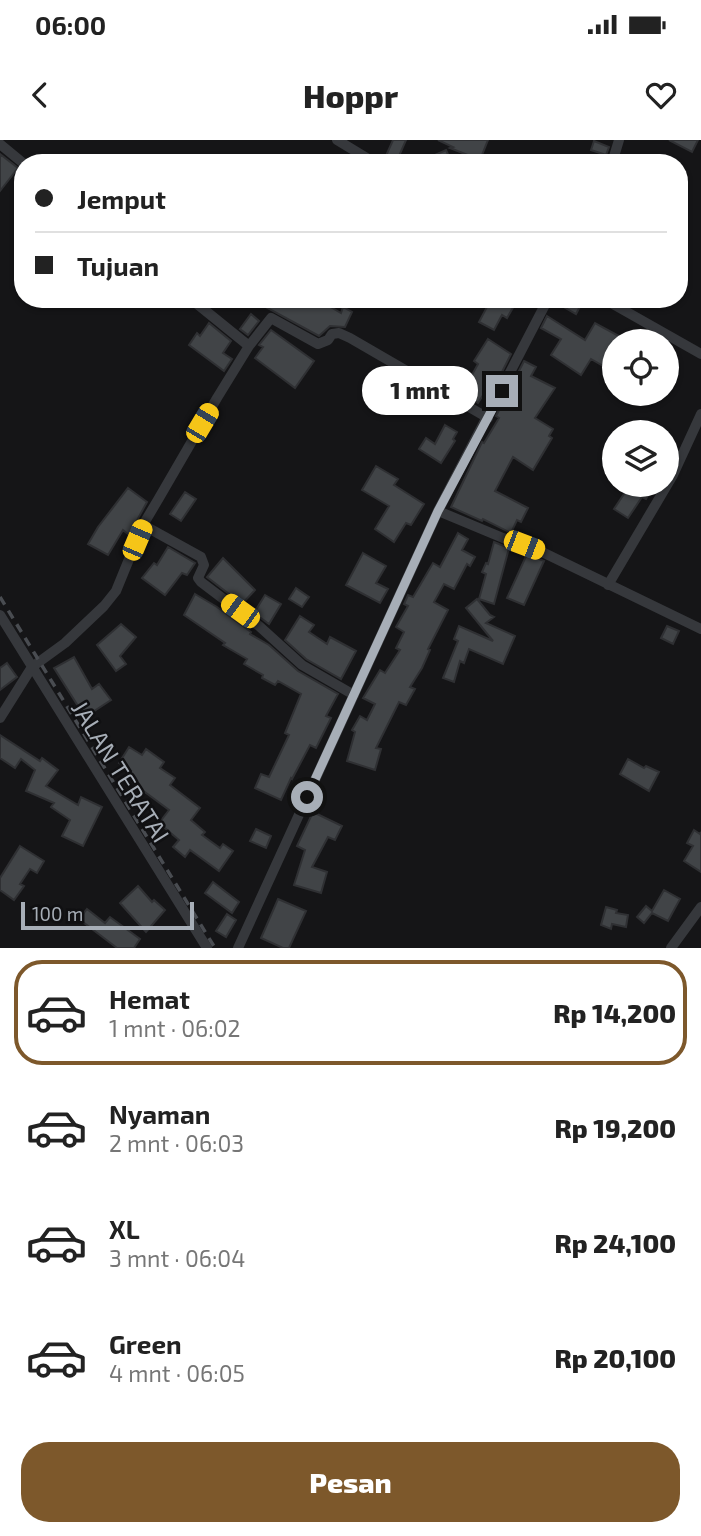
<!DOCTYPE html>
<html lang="id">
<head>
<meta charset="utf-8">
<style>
	body { margin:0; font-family:"Exo 2",sans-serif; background:#f6f6f6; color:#222; height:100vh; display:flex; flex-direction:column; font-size:26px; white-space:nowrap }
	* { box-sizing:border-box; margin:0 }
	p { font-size:23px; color:#767676 }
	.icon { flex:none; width:38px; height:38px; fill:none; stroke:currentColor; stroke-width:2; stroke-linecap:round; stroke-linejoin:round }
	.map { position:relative; height:808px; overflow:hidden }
	.side { display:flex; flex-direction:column; background:#fff; flex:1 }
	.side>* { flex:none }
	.banner { position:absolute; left:14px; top:14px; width:674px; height:154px; border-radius:28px; box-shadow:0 2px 5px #0004; display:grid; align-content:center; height:154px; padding:0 21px; background:#fff }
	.tools { position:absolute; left:602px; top:189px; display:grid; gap:14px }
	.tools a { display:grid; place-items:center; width:77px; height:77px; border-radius:50%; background:#fff; box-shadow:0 2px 5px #0004; font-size:35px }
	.scale { position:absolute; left:21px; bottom:18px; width:173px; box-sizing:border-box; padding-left:7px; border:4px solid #a7aeb7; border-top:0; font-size:19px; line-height:24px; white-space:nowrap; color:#a7aeb7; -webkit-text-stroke:5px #101012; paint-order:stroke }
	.end { position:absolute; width:32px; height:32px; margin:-16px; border:9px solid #a7aeb7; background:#111; box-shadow:0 0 0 4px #111 }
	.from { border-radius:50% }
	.bubble { position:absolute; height:49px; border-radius:24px; background:#fff; box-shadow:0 2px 5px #0004; font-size:23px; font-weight:800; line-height:49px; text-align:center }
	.car { position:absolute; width:21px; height:42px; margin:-21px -10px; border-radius:9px; box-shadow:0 0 5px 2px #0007; background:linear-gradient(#f5c518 24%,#345 0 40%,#f5c518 0 76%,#345 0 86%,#f5c518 0) }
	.banner b { display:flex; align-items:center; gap:24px; height:66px; font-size:26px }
	.banner b+b { border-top:2px solid #e0e0e0 }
	.banner i { width:18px; height:18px; background:#222 }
	ul { padding:12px 0 0; list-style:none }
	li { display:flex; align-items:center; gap:21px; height:105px; margin:0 14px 10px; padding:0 7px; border:4px solid transparent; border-radius:28px }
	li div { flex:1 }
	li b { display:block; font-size:26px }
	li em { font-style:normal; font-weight:800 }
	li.on { border-color:#7d582b }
	li>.icon { width:63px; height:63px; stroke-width:1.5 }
	.cta { display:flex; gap:14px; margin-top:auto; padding:14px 21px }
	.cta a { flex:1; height:80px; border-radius:28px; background:#7d582b; color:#fff; font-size:28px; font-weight:800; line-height:80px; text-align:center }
	.status { display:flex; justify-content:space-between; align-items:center; height:49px; padding:0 35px; background:#fff; direction:ltr }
	.status svg { height:19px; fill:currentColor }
	header { display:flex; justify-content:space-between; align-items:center; height:91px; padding:0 21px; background:#fff; font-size:32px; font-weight:800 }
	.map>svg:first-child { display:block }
	.building { fill:#414447; stroke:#2f3033; stroke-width:2 }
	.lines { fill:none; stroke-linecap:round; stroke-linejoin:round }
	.minor { stroke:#36383c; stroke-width:10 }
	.rail { stroke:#494c51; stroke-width:3.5; stroke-dasharray:9 7; stroke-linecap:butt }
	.route { stroke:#a7aeb7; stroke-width:9 }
	.labels { text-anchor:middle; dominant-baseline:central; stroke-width:5; stroke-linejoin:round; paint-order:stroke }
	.street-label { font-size:24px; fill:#a7aeb7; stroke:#101012 }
</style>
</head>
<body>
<div class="status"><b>06:00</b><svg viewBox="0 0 49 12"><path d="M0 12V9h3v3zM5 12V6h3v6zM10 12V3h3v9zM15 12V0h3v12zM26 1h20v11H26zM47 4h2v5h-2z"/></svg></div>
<header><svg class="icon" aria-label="back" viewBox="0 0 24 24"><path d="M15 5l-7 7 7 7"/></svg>Hoppr<svg class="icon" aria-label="heart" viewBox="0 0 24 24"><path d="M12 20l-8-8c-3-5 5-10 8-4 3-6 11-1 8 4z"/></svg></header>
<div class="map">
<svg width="701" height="808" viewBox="0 0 701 808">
	<rect width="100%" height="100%" fill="#151517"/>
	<path class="building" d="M393,0H406L396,23L385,18Z
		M438,0H488L480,20L450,8L453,7Z
		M669,0H698L692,12Z
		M594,1L609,7L606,15L591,10Z
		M446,10L452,23H417Z
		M0,14L18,28L0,51Z
		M251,159H317L341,173L343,167L352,172L345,187L330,186L319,196Z
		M473,159H518L507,178L502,175L494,190L479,182L487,167Z
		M555,159H584L576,174L555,162Z
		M251,174L259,181L248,195L240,189Z
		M547,176L585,200L595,183L628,201H614V210L605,227L591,219L581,235L551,215L561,199L541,188Z
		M209,183L231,201L223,213L232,219L224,231L189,205L197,193L200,196Z
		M271,190L314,221L295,248L255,218L263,207L259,205Z
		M488,199L511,214L492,252L487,249L478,263L462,253L478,224L474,221Z
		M524,221L536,227L531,236L555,248L535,278L553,289L549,296L552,298L533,330L513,317L495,351L528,368L521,382L517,380L511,393L483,379L482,381L451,367L482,302L484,303L499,278L496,276Z
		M445,285L457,292L453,299L455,301L441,323L419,309L426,298L435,304Z
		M376,326L398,339L394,345L424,364L411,385L406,383L394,402L375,389L389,366L362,350Z
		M630,345H654L646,359L642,357L628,378L614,369Z
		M128,348L147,362L129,395L123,390L108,415L88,404L98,387Z
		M185,352L196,359L181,381L170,374Z
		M458,393L468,399L462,410L475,417L470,426L467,424L454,449L444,444L434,462L448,470L428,509L430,510L422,528L410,547L415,549L406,565L399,562L376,608L381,609L375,630L347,621L355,592L352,590L360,576L367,580L375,564L363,558L380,530L385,533L400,510L396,508L404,492L396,487L408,466L404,464L408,455L413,457L433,423L440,427Z
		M494,402L509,408L494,464L479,459L486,434L482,432L486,423L488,424Z
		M168,407L195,423L187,435L182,433L165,455L142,438L154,423L157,425Z
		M363,413L386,426L376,443L388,449L380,463L346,445Z
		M527,414L544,421L524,465L507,458Z
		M223,418L255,450L242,464L207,437Z
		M296,448L309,457L302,467L289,459Z
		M195,454L217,467L251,492L250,494L269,505L298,531L338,554L326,576L331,578L316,608L310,605L292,639L291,638L281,660L255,648L261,634L269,637L289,595L285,593L301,554L278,541L275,545L262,538L263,535L244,524L247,519L223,505L225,503L184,475Z
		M265,455L281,464L269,484L254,473Z
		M477,459L490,475L494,477L486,483L515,496L503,524L469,509L464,523L460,521L454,542L443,538L458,501L454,499L459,486L493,501L466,468Z
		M300,476L314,485L309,492L327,504L330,497L356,511L341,539L306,519L285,500Z
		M121,484L136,497L120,516L126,524L116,531L97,505Z
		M667,486L679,491L673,504L661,498Z
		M74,517L92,549L99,544L111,560L85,577L54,528Z
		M7,523L17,537L0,550V528Z
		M0,595L40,621L42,618L58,630L46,646L78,665L81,657L102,667L83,706L62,696L70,680L51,667L54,663L26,651L35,630L21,619L15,628L0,618Z
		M129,607L142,615L146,609L164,622L160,628L175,638L170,645L200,668L191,680L205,692L202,695L220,708L223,704L233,711L219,731L190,710L185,717L173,707L179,700L159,683L169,670L126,638L131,631L119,623Z
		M628,619L644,628L646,626L659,632L649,651L620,634Z
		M313,672L342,686L335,700L328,697L312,727L327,732L321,753L294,745L305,710L297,706Z
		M256,689L271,696L266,708L250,701Z
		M694,690L700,694L701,692V732L684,721L693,706L687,703Z
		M20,706L44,721L37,733L30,729L20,744L24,746L14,760L0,750V738Z
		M213,742L239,762L232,773L205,753Z
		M138,746L152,762L154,760L165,770L146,792L120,763Z
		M664,750L680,759L668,781L652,773L644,783L637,777L646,766L652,771Z
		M278,759L306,771L289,808H283L261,798Z
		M606,767L617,770L616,773L628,775L626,787L612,784L611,789L601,785Z
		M87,769L105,783L110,777L140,799L134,808H117L79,779Z
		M227,774L236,780L226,797L216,791Z"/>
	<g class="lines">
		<path class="minor" d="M337,0L375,23
			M0,4L23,23
			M612,23L619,0
			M191,159L249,206
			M604,159L701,214
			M438,371L503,398L540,411L701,489
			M143,385L201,417L204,425L198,438L201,442L259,486L302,525L354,555
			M608,445L673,335L701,274
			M0,475L207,808
			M0,578L32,527L65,503L104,466L116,451L143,385L159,358L217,258L249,206L271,178L318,204L328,200L332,194L339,193L350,198L488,278
			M238,808L438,371L548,159
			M671,808L701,767"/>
		<path class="rail" d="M0,457L215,808"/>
	</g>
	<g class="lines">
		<path class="route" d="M307,657L438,371L502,251"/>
	</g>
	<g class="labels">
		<g class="street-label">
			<text transform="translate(121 631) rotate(58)">JALAN TERATAI</text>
		</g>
	</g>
</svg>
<div class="tools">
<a><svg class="icon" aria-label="locate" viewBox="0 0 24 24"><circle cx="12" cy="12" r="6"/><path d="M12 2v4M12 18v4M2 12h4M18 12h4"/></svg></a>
<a><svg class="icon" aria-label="layers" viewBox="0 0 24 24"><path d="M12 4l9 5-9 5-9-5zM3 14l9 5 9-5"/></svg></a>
</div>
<div class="scale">100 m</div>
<i class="end from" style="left:307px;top:657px"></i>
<i class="end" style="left:502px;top:251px"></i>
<div class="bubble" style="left:362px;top:226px;width:116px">1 mnt</div>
<i class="car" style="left:202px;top:283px;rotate:31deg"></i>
<i class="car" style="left:137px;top:400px;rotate:23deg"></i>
<i class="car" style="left:524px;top:405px;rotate:111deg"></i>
<i class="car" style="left:240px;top:471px;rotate:306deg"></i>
<div class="banner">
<b><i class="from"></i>Jemput</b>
<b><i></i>Tujuan</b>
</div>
</div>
<section class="side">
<ul>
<li class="on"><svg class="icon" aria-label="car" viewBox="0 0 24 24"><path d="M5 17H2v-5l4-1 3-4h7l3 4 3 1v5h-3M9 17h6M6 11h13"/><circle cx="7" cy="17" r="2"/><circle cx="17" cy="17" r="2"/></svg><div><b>Hemat</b><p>1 mnt · 06:02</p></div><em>Rp 14,200</em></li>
<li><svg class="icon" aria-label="car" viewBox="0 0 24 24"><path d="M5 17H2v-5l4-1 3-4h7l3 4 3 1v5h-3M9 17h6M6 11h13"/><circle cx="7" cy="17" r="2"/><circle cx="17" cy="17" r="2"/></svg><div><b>Nyaman</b><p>2 mnt · 06:03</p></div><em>Rp 19,200</em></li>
<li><svg class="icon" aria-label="car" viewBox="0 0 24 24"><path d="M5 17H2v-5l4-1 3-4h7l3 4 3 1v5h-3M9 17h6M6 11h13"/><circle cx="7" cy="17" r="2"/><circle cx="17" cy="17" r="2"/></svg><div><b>XL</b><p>3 mnt · 06:04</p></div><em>Rp 24,100</em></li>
<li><svg class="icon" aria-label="car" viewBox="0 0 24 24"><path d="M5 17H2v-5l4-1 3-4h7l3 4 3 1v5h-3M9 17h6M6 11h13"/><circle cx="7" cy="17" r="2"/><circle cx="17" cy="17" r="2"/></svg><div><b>Green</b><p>4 mnt · 06:05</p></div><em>Rp 20,100</em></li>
</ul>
<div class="cta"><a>Pesan</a></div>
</section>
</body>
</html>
